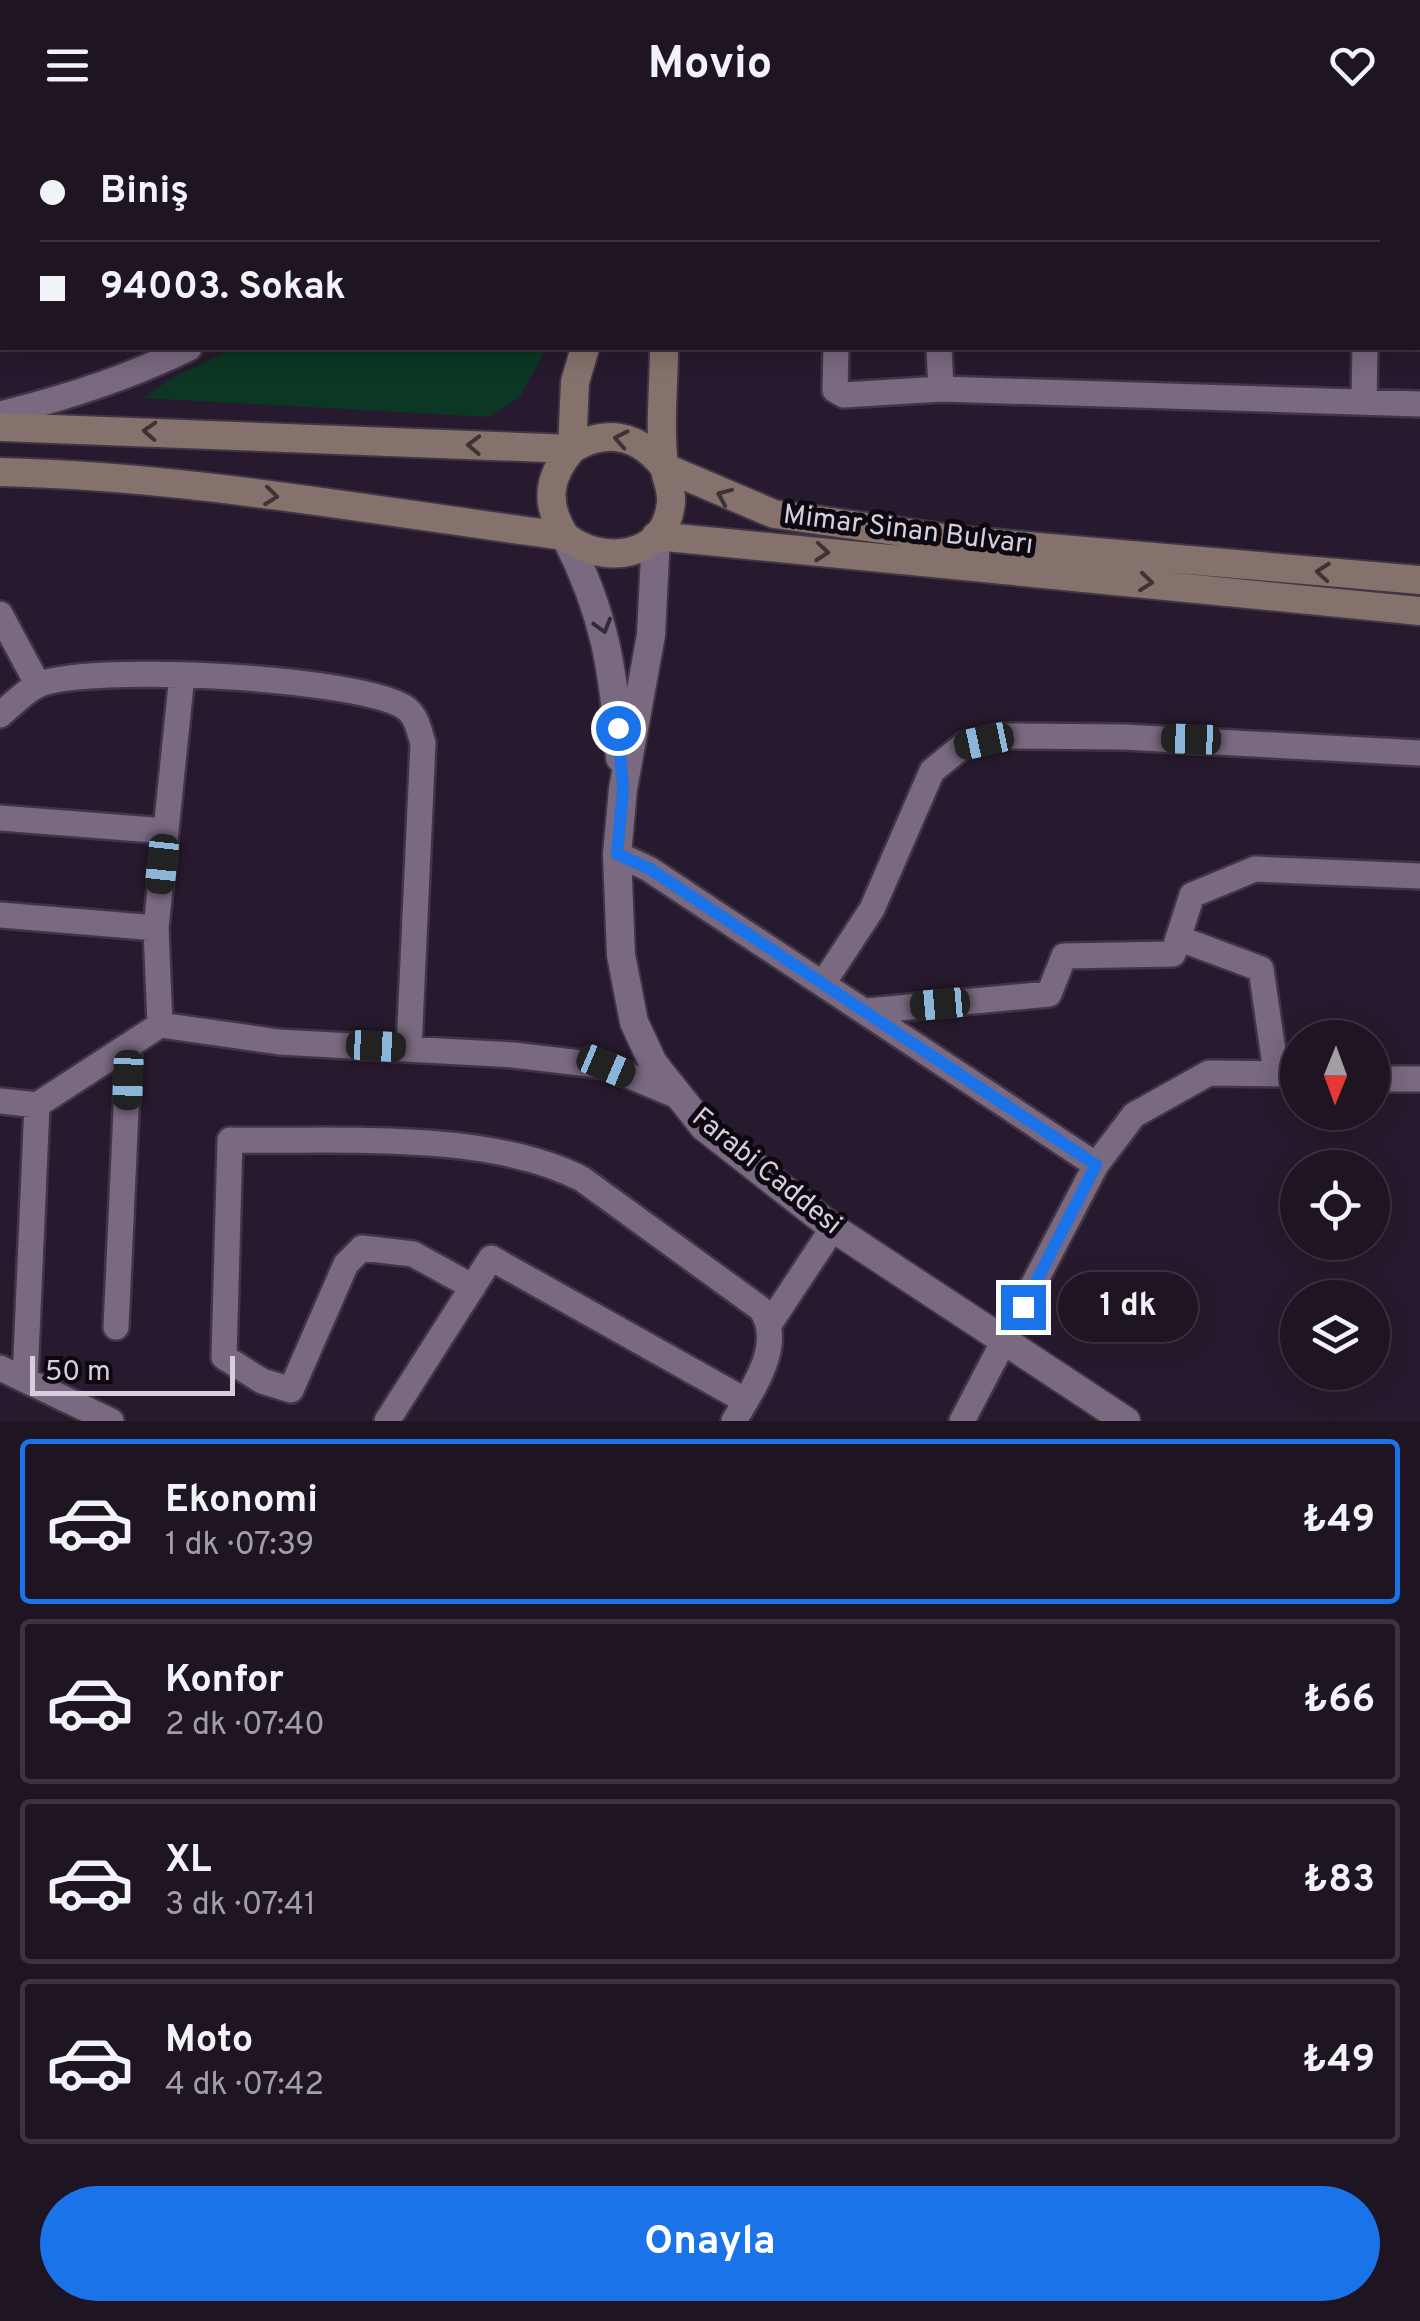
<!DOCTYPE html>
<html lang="tr">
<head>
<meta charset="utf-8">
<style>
	body { margin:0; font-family:Overpass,sans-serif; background:#2b212f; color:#f1f3f6; height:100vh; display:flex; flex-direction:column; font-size:38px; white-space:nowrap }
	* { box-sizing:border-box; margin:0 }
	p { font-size:32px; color:#a19ea5 }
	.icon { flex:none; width:55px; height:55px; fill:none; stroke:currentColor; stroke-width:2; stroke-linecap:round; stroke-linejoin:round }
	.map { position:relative; height:1291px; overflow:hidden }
	.details { display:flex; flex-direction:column; background:#1e1422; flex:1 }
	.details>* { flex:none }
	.banner { position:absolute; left:0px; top:0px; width:1420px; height:220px; box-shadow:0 5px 25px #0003,0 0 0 2px #3c3340; display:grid; align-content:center; height:220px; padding:0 40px; background:#1e1422 }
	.needle { width:65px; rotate:181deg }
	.controls { position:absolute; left:1280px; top:890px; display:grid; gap:20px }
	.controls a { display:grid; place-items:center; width:110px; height:110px; border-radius:50%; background:#1e1422; box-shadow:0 5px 25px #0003,0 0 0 2px #3c3340; font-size:50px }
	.scale { position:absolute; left:30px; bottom:25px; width:205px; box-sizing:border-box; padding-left:10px; border:5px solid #d6cedb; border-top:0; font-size:28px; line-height:35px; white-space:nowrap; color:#d6cedb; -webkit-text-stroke:8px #0d0810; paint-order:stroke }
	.end { position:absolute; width:45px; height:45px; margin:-22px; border:12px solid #1a73e8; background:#fff; box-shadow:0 0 0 5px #fff }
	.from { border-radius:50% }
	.bubble { position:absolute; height:70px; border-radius:35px; background:#1e1422; box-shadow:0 5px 25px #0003,0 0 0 2px #3c3340; font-size:32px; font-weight:700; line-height:70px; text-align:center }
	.car { position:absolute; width:30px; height:60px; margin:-30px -15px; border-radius:12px; box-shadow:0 0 8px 2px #0007; background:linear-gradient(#222 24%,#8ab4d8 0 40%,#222 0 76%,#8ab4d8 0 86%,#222 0) }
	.banner b { display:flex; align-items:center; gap:35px; height:95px; font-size:38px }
	.banner b+b { border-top:2px solid #3c3340 }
	.banner i { width:25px; height:25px; background:#f1f3f6 }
	ul { padding:18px 0 0; list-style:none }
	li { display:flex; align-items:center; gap:30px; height:165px; margin:0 20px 15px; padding:0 20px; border:5px solid #3c3340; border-radius:10px }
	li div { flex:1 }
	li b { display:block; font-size:38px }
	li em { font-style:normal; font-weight:700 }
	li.current { border-color:#1a73e8 }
	li>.icon { width:90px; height:90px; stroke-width:1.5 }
	.button { display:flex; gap:20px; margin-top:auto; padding:20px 40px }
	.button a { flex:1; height:115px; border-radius:60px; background:#1a73e8; color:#fff; font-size:40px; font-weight:700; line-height:115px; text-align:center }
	header { display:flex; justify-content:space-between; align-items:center; height:130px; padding:0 40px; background:#1e1422; font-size:45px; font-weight:700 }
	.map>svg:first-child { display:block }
	.green { fill:#0b3724 }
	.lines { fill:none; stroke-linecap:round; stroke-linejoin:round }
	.minor-casing { stroke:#403545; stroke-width:30 }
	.tertiary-casing { stroke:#403545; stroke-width:32 }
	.secondary-casing { stroke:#403545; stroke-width:32 }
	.minor { stroke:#796981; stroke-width:25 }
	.tertiary { stroke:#796981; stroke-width:28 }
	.secondary { stroke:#86726c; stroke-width:28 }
	.oneway { stroke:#3d3235 }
	.oneway2 { stroke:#332a38 }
	.route { stroke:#1a73e8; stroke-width:12 }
	.labels { text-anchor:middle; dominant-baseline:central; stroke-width:10; stroke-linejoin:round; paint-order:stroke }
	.street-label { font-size:28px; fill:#d6cedb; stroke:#0d0810 }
</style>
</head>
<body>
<header><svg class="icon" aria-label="menu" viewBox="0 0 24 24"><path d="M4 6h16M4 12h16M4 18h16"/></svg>Movio<svg class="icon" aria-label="heart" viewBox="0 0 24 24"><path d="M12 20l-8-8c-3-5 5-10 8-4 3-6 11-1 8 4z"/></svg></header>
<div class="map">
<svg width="1420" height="1291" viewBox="0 0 1420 1291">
	<rect width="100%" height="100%" fill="#281a2e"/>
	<path class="green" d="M234,218H546L520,267L488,287L143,268L172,248Z"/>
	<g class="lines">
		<defs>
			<path id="minor" d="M439,0L440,2
				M871,0L873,2
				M623,2L629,0
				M1205,2L1210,0
				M1418,69H1420
				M836,218L835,260L844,265L941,259
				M939,218L941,259L1420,274
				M1364,272L1365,218
				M0,284C66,268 128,248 189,218
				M0,484L38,555
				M0,585C11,576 23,563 36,556C81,532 366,547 407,579C417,587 419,601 423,613L409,918
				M0,688L166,701
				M617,724L649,739L1096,1035
				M0,785L156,798
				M1178,808L1261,839L1276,942
				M824,852L872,779L932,641L964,615L1004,606L1124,607L1420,623
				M867,881L1049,864L1064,826L1173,824L1192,765L1255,739L1420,746
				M160,895L156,798L182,545
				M1372,949H1420
				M0,971L37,975
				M473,1157L413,1124L362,1118L346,1134L291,1260L262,1251L224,1227L230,1010C336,1012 487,1000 582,1049L761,1179C785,1214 753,1258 734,1291
				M770,1193L833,1098
				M116,1197L129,916
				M0,1238L111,1291
				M25,1249L37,975L160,895L279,912L513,925L606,936L675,965
				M387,1291L491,1128L746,1271
				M962,1291L1096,1035L1134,985L1209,943L1298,944"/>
			<path id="tertiary" d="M565,406C605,483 614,542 620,628
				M656,406L651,505L623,659L617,724L621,825L634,892L653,933L704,997L833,1098L1126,1291"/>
			<path id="secondary" d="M660,2L661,0
				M756,2L759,0
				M0,297L572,319C606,298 639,305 664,337L774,384L959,410L1420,450
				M572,319L575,252L585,218
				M0,342C189,346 378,382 565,406C602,436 666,429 671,372C672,358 665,347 664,334C659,296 664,255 664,218
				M565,406C545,374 547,348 572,319
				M656,406L1420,481"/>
		</defs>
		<use href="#minor" class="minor-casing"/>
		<use href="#tertiary" class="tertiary-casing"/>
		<use href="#secondary" class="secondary-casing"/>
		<use href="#minor" class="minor"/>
		<use href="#tertiary" class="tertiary"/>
		<use href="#secondary" class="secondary"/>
	</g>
	<defs><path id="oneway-chevron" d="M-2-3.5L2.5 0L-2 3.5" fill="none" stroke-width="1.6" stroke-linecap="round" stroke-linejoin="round" transform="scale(2.5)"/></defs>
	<g class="oneway">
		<use href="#oneway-chevron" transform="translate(150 301) rotate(-177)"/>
		<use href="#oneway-chevron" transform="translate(621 309) rotate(-169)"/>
		<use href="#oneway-chevron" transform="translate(474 315) rotate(-178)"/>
		<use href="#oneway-chevron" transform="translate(271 366) rotate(6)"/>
		<use href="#oneway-chevron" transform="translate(724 366) rotate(-157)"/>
		<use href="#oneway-chevron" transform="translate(822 422) rotate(5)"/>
		<use href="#oneway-chevron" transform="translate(1323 442) rotate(-175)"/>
		<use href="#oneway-chevron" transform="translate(1146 452) rotate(6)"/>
	</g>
	<use class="oneway2" href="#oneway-chevron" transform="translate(603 496) rotate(74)"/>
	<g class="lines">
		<path class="route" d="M618,598L623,659L617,724L650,739L1096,1035L1023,1177"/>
	</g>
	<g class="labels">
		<g class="street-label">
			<text transform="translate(908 401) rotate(7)">Mimar Sinan Bulvarı</text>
			<text transform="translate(766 1042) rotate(39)">Farabi Caddesi</text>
		</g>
	</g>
</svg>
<div class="controls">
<a><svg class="needle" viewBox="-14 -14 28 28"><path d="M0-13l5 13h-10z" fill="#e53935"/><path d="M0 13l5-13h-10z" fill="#a19ea5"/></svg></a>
<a><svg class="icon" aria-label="locate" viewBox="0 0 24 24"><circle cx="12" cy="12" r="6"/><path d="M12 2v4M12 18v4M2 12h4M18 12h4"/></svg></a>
<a><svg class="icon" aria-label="layers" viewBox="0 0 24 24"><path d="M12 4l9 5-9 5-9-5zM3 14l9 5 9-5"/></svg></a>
</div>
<div class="scale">50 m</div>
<i class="end from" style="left:618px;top:598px"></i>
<i class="end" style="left:1023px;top:1177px"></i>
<div class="bubble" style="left:1058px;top:1142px;width:140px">1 dk</div>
<i class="car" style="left:1191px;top:609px;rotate:272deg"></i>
<i class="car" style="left:984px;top:611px;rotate:258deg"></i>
<i class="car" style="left:162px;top:734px;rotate:186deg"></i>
<i class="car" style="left:940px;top:874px;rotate:265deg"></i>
<i class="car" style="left:376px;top:916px;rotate:93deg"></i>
<i class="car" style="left:606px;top:936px;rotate:113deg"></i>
<i class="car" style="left:128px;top:950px;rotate:182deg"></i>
<div class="banner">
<b><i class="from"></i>Biniş</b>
<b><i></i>94003. Sokak</b>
</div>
</div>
<section class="details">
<ul>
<li class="current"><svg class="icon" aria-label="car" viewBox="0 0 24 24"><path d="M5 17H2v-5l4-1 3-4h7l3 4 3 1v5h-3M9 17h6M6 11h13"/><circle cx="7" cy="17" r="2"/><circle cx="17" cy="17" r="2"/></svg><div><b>Ekonomi</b><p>1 dk · 07:39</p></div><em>₺49</em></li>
<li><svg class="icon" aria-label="car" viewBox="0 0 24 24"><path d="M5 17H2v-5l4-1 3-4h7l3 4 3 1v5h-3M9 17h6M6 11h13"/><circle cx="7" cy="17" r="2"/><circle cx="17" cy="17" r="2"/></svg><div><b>Konfor</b><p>2 dk · 07:40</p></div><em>₺66</em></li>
<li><svg class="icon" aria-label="car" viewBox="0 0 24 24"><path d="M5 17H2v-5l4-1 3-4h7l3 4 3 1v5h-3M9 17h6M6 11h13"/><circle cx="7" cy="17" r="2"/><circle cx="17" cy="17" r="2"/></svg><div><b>XL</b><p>3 dk · 07:41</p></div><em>₺83</em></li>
<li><svg class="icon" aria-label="car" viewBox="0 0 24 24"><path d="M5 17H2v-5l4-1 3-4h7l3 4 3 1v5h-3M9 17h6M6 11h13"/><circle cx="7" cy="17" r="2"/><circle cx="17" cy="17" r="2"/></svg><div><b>Moto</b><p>4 dk · 07:42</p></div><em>₺49</em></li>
</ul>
<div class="button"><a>Onayla</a></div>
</section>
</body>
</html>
